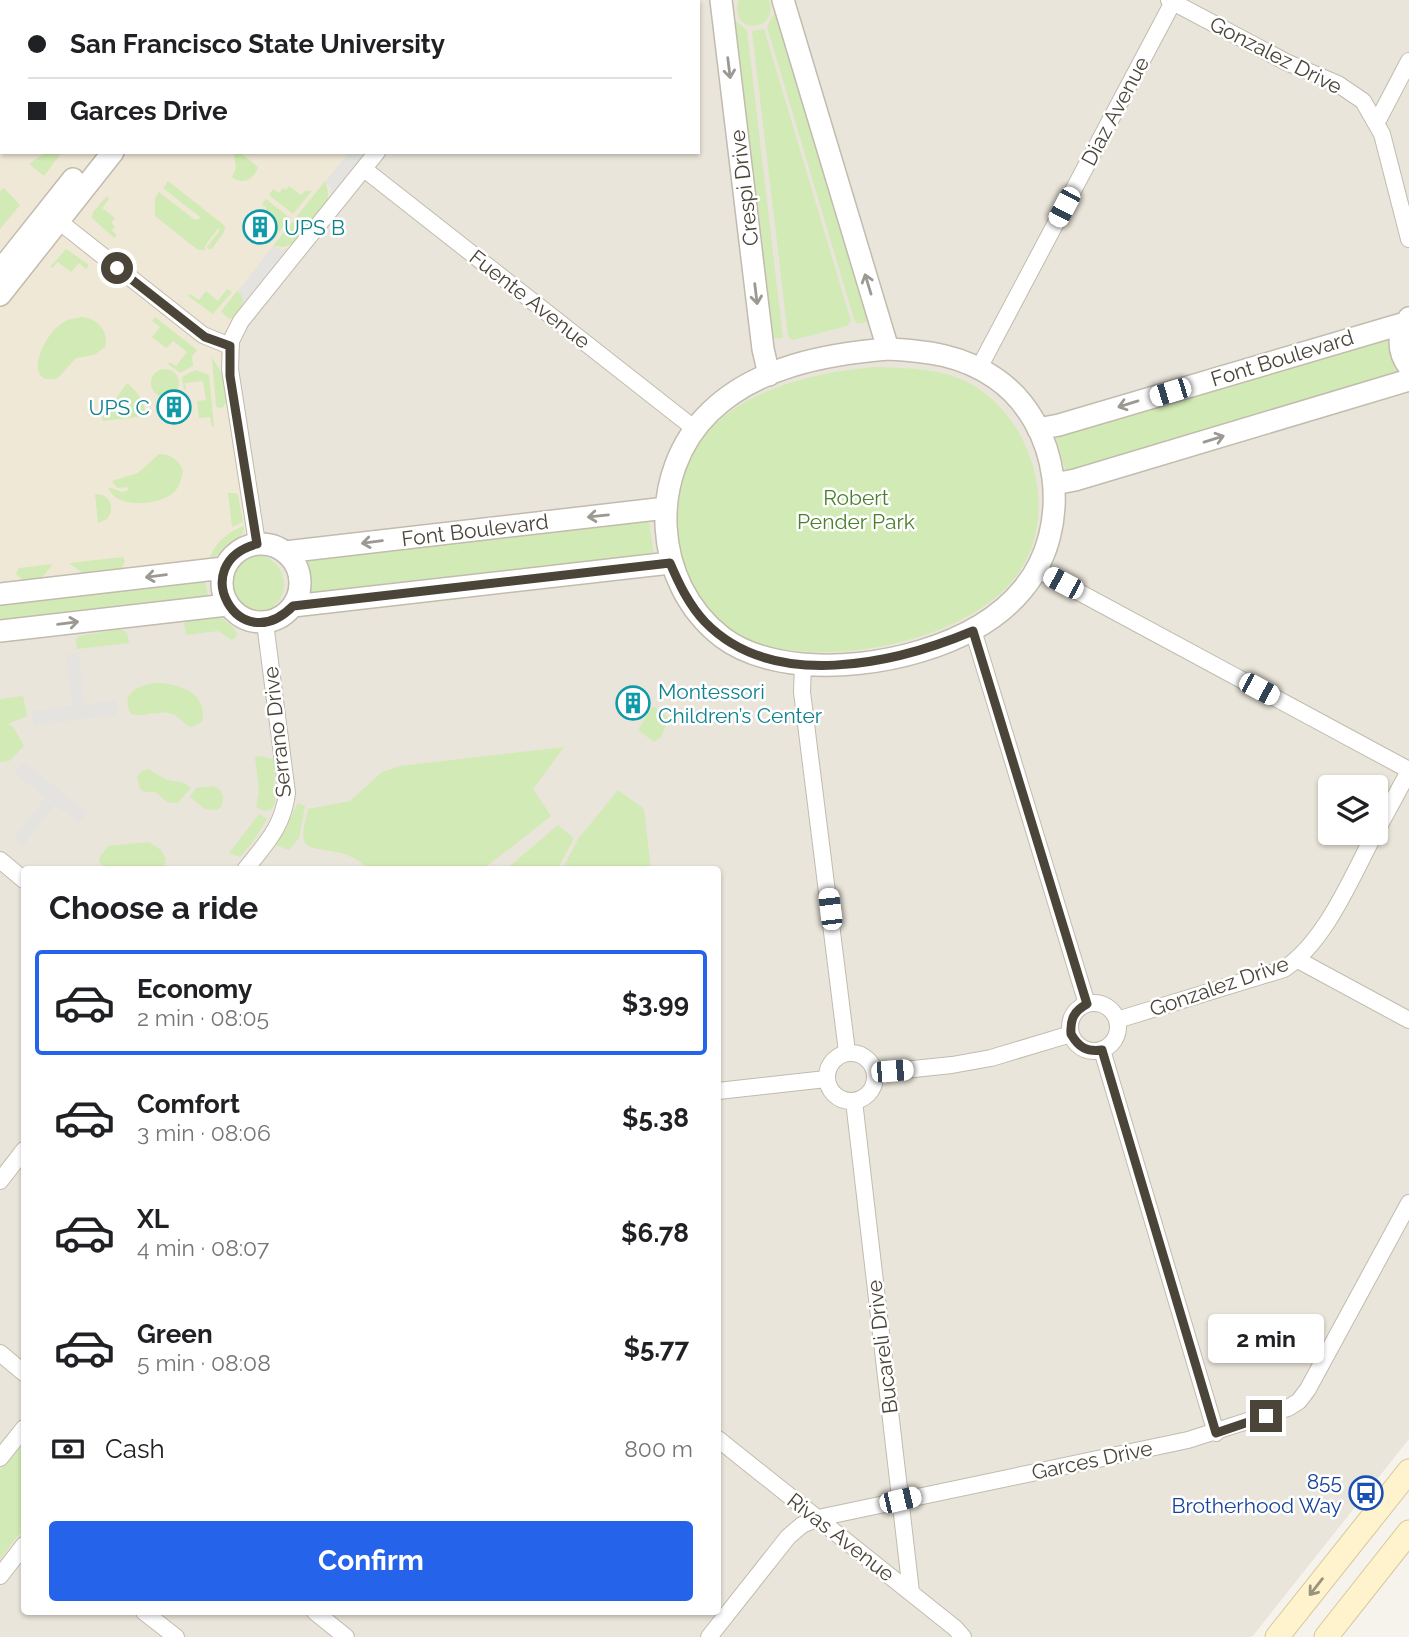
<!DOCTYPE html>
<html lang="en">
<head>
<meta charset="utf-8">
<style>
	body { margin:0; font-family:Raleway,sans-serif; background:#f6f6f6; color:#202124; height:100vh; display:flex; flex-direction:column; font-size:26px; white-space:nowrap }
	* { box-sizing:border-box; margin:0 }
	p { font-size:23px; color:#757577 }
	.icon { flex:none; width:38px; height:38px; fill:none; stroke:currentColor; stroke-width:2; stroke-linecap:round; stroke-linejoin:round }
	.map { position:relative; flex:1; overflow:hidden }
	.details { position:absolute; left:21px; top:866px; width:700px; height:749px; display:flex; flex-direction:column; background:#fff; border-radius:7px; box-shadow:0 2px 5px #0004 }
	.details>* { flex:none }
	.banner { position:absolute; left:0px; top:0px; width:700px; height:154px; box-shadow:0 2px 5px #0004; display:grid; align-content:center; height:154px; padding:0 28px; background:#fff }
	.controls { position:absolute; left:1318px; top:775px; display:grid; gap:14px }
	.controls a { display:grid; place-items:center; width:70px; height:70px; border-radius:7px; background:#fff; box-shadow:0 2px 5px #0004; font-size:35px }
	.end { position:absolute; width:32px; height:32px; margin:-16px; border:9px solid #4b4439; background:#fff; box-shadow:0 0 0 4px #fff }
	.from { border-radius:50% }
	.bubble { position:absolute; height:49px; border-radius:7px; background:#fff; box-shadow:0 2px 5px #0004; font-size:23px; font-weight:700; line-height:49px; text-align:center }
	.car { position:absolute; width:21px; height:42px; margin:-21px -10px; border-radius:9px; box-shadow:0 0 5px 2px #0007; background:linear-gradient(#fff 24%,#345 0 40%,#fff 0 76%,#345 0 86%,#fff 0) }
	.banner b { display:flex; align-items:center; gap:24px; height:66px; font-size:26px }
	.banner b+b { border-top:2px solid #e0e0e0 }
	.banner i { width:18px; height:18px; background:#202124 }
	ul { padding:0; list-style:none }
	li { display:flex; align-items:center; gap:21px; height:105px; margin:0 14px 10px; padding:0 14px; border:4px solid transparent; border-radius:7px }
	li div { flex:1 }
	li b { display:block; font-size:26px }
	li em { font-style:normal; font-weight:700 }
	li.current { border-color:#2563eb }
	li>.icon { width:63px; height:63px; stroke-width:1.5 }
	h2 { padding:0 28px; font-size:32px; line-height:84px }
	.pay { display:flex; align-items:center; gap:18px; height:77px; padding:0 28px; font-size:26px }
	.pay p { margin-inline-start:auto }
	.cta { display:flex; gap:14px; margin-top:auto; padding:14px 28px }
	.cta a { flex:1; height:80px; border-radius:7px; background:#2563eb; color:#fff; font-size:28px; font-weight:700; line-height:80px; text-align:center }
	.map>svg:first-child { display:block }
	.residential { fill:#eae5da; fill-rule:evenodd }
	.education { fill:#efe8d6 }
	.green { fill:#d2eab5 }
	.parking { fill:#e5e3e0 }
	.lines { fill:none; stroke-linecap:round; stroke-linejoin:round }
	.minor-casing { stroke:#c2bbae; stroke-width:18 }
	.tertiary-casing { stroke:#c2bbae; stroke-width:24 }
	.secondary-casing { stroke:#d6c79b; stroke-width:25 }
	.minor { stroke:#fff; stroke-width:16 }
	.tertiary { stroke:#fff; stroke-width:21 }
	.secondary { stroke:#fff3cd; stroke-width:23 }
	.oneway { stroke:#9c9892 }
	.oneway2 { stroke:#9c937c }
	.route { stroke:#4b4439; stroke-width:9 }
	.labels { text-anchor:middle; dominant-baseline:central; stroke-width:5; stroke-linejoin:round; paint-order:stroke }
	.street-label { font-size:21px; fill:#4b4439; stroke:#fff }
	.culture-label { font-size:21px; fill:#0d838f; stroke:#fff; text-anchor:start }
	.park-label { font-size:21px; fill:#4a7f2a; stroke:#fff }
	.transit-label { font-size:21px; fill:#164399; stroke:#fff; text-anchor:end }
</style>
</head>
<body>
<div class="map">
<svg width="1409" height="1637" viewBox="0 0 1409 1637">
	<rect width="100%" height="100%" fill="#f6f3ec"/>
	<path class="residential" d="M479,0H1409V1439L1252,1637H0V590L226,369L244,307L365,152H698V2ZM1330,788H1376V833H1330ZM24,870H718V1612H24Z"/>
	<path class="education" d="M0,0H479L2,2V152H365L244,307L228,337L247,529L213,565L0,590Z"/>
	<path class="green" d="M739,0H769C775,17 763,29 746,25C737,18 735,10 739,0Z
		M775,11L868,318L867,322L857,324L854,319L767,27Z
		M733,19L747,30L783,338H769Z
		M764,29L851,321L847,326L793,340L788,336L752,31Z
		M46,152H62L44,176L29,164Z
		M236,152H240L258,167C255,179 242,186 232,177L236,168L234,155Z
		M168,181L225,226L224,232L212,249H208L207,247L220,230L218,228L205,246V250H198L155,216V198L159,192L195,220L201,218L163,188Z
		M325,181L328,191V201L294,243L284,247L273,246Z
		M289,186L301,195L307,189V191H312L293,214L269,195L273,189L279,193L283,188L286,190Z
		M4,188L20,205L0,229V191Z
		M107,196L109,199L102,208L115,218L111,223L115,226L112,231L117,235L114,238L92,218L93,212Z
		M266,199L290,218L270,243L267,239L274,229L262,220L266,216L263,213L267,208L262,204Z
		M66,249L89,265L86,269L79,263L71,272L58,262L52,268L50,267Z
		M227,289L232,292L213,314L188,296L190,294L199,300L206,291L218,301Z
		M237,291L242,295L244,305L234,317L229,319L221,311Z
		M82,317C98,319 109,331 105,347L94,355L76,358L58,378C20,388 43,331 66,321C71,318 76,319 82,317Z
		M155,317L197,350L192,357L193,366L180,373L168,364L169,362L176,366L187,352L173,341L166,348L152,337L160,327L152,321Z
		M1392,336L1403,372L1066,472L1055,435Z
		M212,357L224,377L229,399L222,408L216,407Z
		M875,367C904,368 936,368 963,380C1033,412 1064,517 1014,579C971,633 866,658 800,651C778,649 753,646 734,633C669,590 653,487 709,429C751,387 818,372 875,367Z
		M151 383a14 14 0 1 1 28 0a14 14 0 1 1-28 0Z
		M195,370L209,375L214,426L212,427L210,417L199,418L197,401L206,400L203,381L185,383L186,390H184L182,377Z
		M127,383C137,391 145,402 146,416L103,421L102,418Z
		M159,454C171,454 179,460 183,471C181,481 179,490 169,496C153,505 115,509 108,487L122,492L127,491L129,487L117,488L112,481L138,473Z
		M228,493H235L238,495L243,522L232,527Z
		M95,494C110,494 116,507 107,519L98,523Z
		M649,521L654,556L306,598L302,561Z
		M244,526C244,528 244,530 243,532C241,538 214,559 209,560C214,544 227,532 244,526Z
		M226 584a29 29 0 1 1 58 0a29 29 0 1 1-58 0Z
		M123,557L125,561L121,569L85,575L69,563Z
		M53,564L41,579L24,581L16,574L19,568Z
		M205,582L209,598L0,623V605Z
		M220,617L233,627L238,635L232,640L218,631L186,635L184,623L191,620Z
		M119,629L127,632L129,643L77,649L76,640L79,636Z
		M154,683C177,683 209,692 202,722L191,727C183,724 180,717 172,714C159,709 145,718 131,714C120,694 137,686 154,683Z
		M23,696L27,716L8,724L14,728L24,746L9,761L0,762V699Z
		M653,706L669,718L661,737L654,742L638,730Z
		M564,747L533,789L551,816L482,870H371C362,863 353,856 341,853C304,845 297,853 308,809L350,801L382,772L400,766Z
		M259,756L274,759L275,803L271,810L264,811L256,807L259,791L255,757Z
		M148,769L167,780L184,783L191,788L178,803L167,802L155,792H145L140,789L137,777L142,771Z
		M213,786L219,789L223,795L222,806L217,810L205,809L190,797L196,788Z
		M618,790L644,809L651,870H562L578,839Z
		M298,803L305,806L299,838L289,850L276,845Z
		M259,814L267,819L252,843L240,857L229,853Z
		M558,825L574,838L557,870H505Z
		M149,842L161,850L166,859L163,870H107L99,862L100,857L108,846Z
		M24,1439V1528L0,1559V1470Z"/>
	<path class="parking" d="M349,152H365L329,197L331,189L325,182Z
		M273,246L281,250L289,247L242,306L243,297L238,291Z
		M79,653L84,705L117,700V715L34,725L31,711L72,706L66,654Z
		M24,762L87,812L79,823L55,805L23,846L13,839L45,798L14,773Z"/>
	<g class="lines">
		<defs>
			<path id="minor" d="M1169,0L1286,62L1338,84L1363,101L1382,134L1409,239
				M499,2L500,0
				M1377,122L1409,61
				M364,169L695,429
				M51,215L203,335L230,346
				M979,368L1173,2
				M257,543L230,369L231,341L241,321L377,152
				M1036,569L1409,770
				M973,630L1087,1004
				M803,664L802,692L847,1052
				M1376,832L1409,771
				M0,860L24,880
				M245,870C266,843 283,827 287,793L265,623
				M1298,960L1409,1020
				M1070 1027a24 24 0 1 1 48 0a24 24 0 1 1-48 0Z
				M1117,1020L1284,969C1326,941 1351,878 1375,833
				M1102,1050L1216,1433
				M827 1077a24 24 0 1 1 48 0a24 24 0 1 1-48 0Z
				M875,1073L952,1065L991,1058L1071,1034
				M718,1091L826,1079
				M854,1101L911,1592
				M0,1181L24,1150
				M0,1353L24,1373
				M718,1439L955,1628L963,1637
				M0,1458L24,1428
				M0,1576L24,1545
				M144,1612L176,1637
				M315,1612L346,1637
				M709,1637L788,1537L802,1525L818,1518L1188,1440L1288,1408L1299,1401L1308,1389L1409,1203"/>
			<path id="tertiary" d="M721,0L763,349L769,375
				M783,0L888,349
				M214,2L215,0
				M232,2L233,0
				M0,271L73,179
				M0,295L113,152
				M1409,318C1397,334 1397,351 1409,367
				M888,349C927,351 962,355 995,378C1061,423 1074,528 1023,589C976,647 873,671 801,664C773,661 744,654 722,637C652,583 647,473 710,412C756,367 826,354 888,349Z
				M1038,429L1059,425L1405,323
				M1054,484L1075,480L1409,380
				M222 583a39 39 0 1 1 78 0a39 39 0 1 1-78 0Z
				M285,552L666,508
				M0,594L224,568
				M293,606L670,563
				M0,631L227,605"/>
			<path id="secondary" d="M1277,1637L1409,1471
				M1326,1637L1409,1532"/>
		</defs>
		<use href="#minor" class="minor-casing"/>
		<use href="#tertiary" class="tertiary-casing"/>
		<use href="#secondary" class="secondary-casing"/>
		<use href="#minor" class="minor"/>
		<use href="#tertiary" class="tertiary"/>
		<use href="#secondary" class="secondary"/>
	</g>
	<defs><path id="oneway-shaft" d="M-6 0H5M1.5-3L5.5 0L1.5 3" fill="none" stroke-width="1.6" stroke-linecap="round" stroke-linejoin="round" transform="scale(1.75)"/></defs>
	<g class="oneway">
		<use href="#oneway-shaft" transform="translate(729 68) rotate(83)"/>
		<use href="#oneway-shaft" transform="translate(868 284) rotate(-107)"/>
		<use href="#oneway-shaft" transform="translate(756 294) rotate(83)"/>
		<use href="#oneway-shaft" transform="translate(1128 404) rotate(163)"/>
		<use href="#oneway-shaft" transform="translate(1214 439) rotate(-17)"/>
		<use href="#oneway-shaft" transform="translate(598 516) rotate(174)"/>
		<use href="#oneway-shaft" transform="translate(372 542) rotate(173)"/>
		<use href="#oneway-shaft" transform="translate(156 576) rotate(173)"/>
		<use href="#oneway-shaft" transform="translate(68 623) rotate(-7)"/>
	</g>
	<use class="oneway2" href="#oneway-shaft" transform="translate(1316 1587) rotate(128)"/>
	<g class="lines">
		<path class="route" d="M117,268L205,337L230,346V376L257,544C185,563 239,661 293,606L670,563C679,584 689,605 705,622C773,692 894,664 973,631L1087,1004C1074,1011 1070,1019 1071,1034C1079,1048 1087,1052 1102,1050L1216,1433L1266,1416"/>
	</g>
	<defs>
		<symbol id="building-ring" viewBox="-11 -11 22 22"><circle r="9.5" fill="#fff" stroke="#0f9aa8" stroke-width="1.5"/><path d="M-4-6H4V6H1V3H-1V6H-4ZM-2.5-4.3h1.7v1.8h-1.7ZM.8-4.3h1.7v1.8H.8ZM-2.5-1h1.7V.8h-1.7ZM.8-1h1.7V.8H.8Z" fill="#0f9aa8"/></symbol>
		<symbol id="bus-ring" viewBox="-11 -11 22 22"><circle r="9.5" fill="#fff" stroke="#1a4fb4" stroke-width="1.5"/><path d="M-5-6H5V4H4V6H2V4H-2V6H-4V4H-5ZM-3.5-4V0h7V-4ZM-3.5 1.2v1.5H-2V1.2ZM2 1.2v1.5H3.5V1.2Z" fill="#1a4fb4"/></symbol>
	</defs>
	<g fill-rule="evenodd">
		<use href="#building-ring" x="241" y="208" width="38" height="38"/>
		<use href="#building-ring" x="155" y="388" width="38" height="38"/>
		<use href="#building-ring" x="614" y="684" width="38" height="38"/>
		<use href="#bus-ring" x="1347" y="1474" width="38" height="38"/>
	</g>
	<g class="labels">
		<g class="street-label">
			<text transform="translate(1276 55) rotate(27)">Gonzalez Drive</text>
			<text transform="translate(1115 111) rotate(-62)">Diaz Avenue</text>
			<text transform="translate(744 188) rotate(-97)">Crespi Drive</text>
			<text transform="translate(530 299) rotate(38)">Fuente Avenue</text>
			<text transform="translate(1282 358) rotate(-17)">Font Boulevard</text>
			<text transform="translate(475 530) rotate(-7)">Font Boulevard</text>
			<text transform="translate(277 732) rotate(-96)">Serrano Drive</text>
			<text transform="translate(1219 986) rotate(-19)">Gonzalez Drive</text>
			<text transform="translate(882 1347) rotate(-97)">Bucareli Drive</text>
			<text transform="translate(1092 1460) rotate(-12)">Garces Drive</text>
			<text transform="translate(841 1537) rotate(38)">Rivas Avenue</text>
		</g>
		<g class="culture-label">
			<text x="284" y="227">UPS B</text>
			<text x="150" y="407" text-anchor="end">UPS C</text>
			<text x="658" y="691">Montessori<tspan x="658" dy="24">Children’s Center</tspan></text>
		</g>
		<g class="park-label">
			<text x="856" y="497">Robert<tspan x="856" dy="24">Pender Park</tspan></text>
		</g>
		<g class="transit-label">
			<text x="1342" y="1481">855<tspan x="1342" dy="24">Brotherhood Way</tspan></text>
		</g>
	</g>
</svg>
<div class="controls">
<a><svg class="icon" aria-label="layers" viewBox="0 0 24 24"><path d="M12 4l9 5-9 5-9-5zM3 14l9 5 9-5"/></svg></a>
</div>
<i class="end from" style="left:117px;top:268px"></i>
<i class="end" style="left:1266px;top:1416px"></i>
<div class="bubble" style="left:1208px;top:1314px;width:116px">2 min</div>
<i class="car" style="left:1064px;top:207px;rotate:208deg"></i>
<i class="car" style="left:1170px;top:392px;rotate:253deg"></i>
<i class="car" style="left:1063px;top:583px;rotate:298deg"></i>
<i class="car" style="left:1259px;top:689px;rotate:118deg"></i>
<i class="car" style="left:830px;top:909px;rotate:353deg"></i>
<i class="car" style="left:892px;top:1071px;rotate:85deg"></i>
<i class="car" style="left:900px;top:1500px;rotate:77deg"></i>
<div class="banner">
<b><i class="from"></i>San Francisco State University</b>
<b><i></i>Garces Drive</b>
</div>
<section class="details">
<h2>Choose a ride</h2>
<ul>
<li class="current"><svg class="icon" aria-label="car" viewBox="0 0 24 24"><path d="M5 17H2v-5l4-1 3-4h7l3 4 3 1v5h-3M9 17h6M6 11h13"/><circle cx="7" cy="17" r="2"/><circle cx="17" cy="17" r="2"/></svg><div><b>Economy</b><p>2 min · 08:05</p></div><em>$3.99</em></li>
<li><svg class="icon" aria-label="car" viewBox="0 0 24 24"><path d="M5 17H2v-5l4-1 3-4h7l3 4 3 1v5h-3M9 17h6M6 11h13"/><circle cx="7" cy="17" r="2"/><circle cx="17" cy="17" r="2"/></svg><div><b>Comfort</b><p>3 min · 08:06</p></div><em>$5.38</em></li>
<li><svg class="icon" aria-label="car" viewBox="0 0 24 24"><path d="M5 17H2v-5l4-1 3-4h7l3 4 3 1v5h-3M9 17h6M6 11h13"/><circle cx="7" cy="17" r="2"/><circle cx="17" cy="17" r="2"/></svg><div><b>XL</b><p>4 min · 08:07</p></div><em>$6.78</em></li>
<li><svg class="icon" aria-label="car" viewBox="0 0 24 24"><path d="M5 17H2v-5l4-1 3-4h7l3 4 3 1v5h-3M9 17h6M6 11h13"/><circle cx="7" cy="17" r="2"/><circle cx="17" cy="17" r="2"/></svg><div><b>Green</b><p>5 min · 08:08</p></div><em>$5.77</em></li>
</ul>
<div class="pay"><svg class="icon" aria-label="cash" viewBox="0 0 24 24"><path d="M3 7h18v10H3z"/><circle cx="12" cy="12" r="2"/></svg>Cash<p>800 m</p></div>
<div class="cta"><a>Confirm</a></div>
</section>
</div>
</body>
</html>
